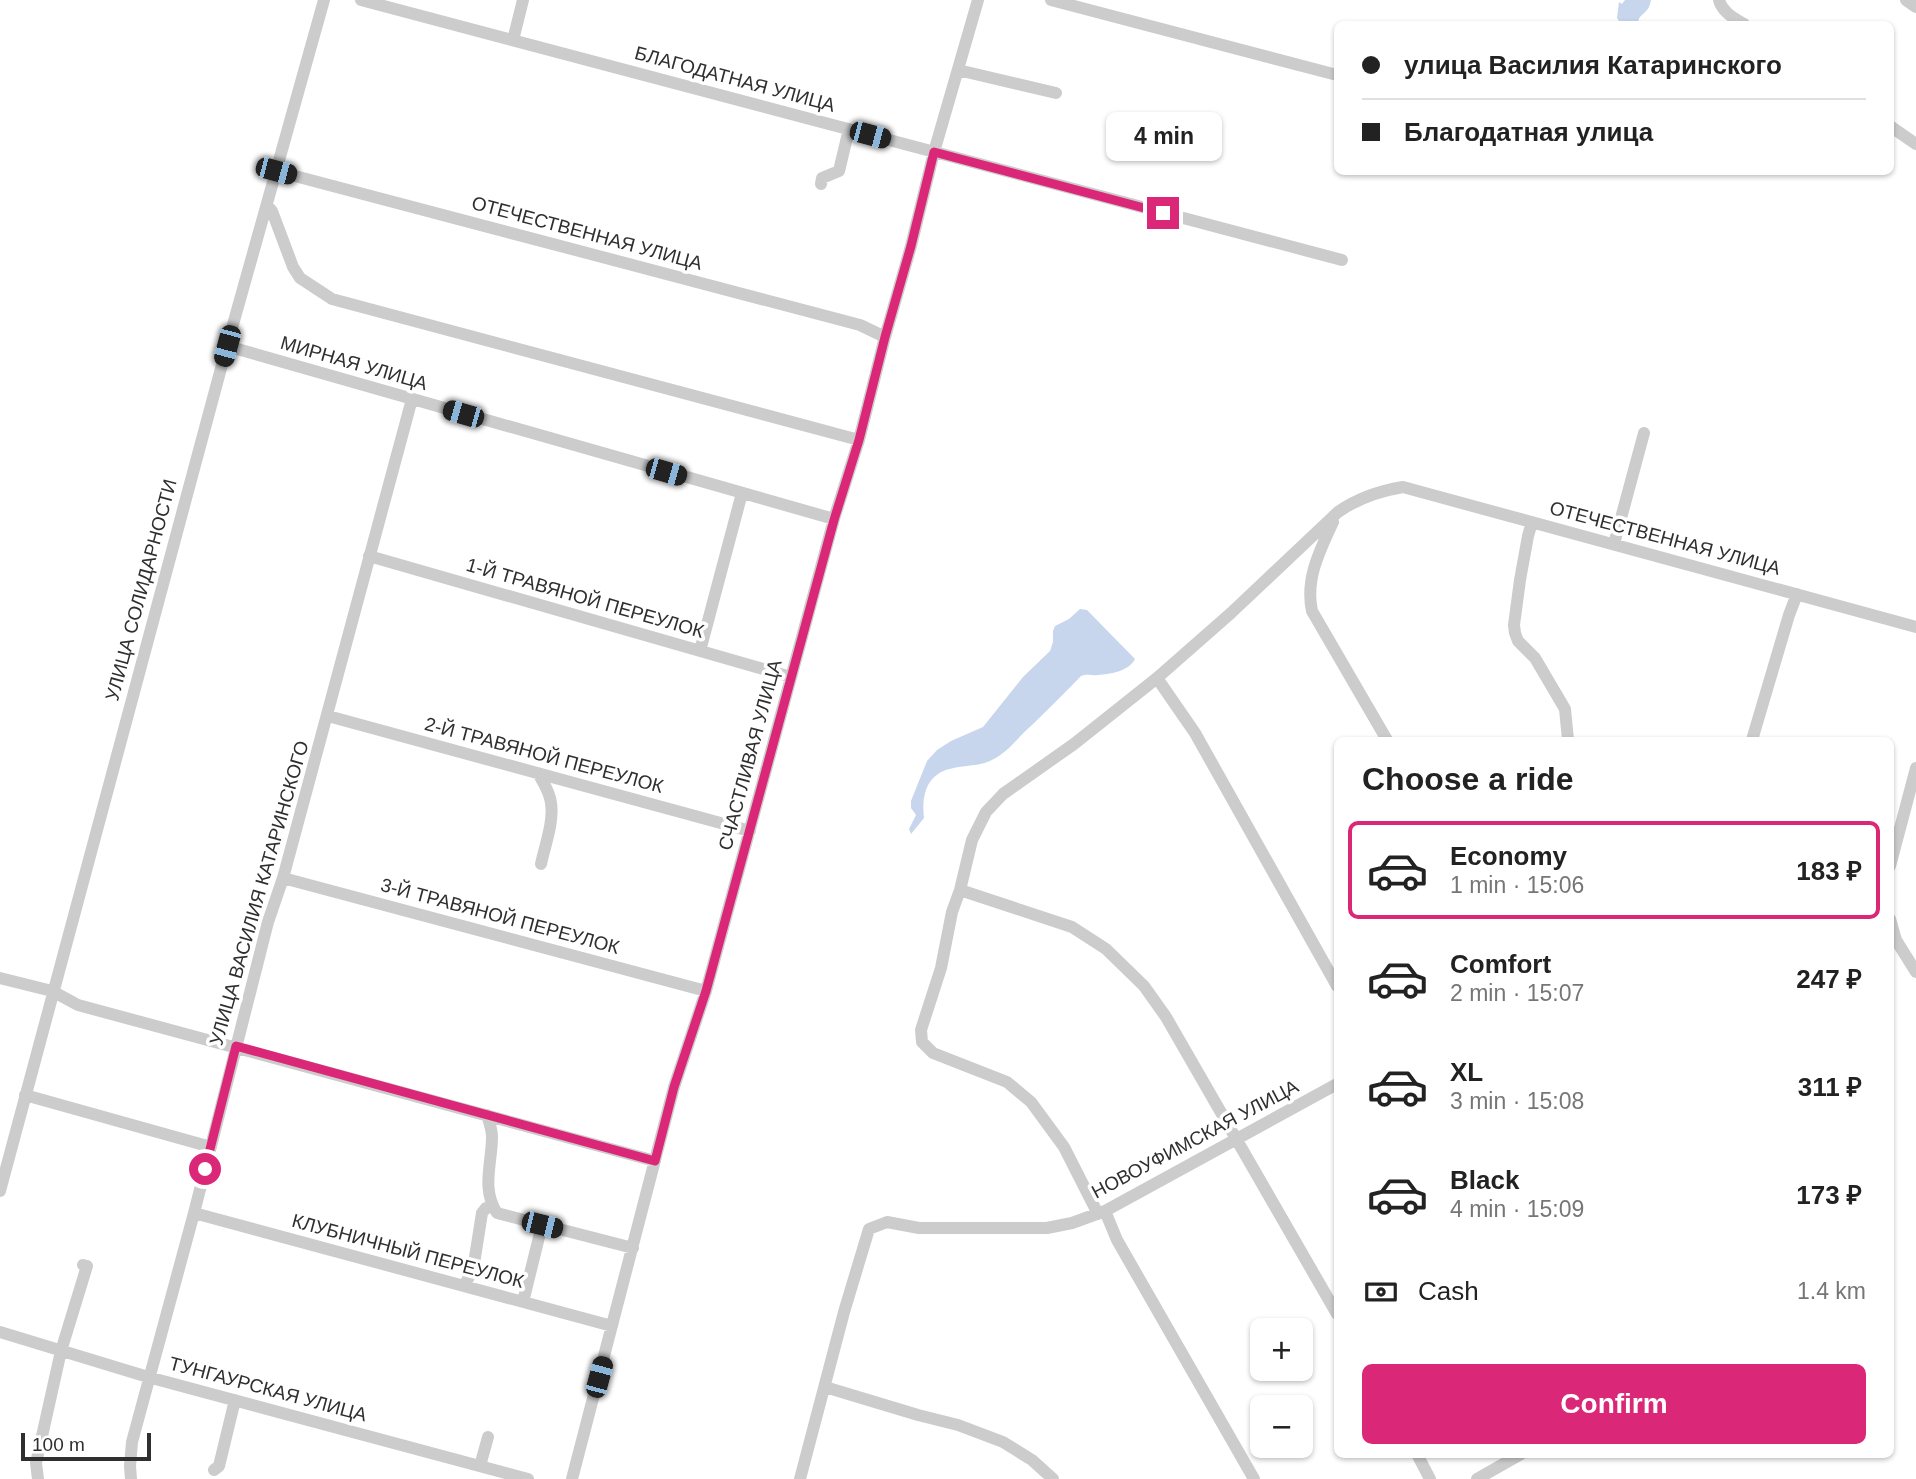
<!DOCTYPE html>
<html lang="en">
<head>
<meta charset="utf-8">
<style>
	body { margin:0; font-family:Arial,sans-serif; background:#f6f6f6; color:#222; height:100vh; display:flex; flex-direction:column; font-size:26px; white-space:nowrap }
	* { box-sizing:border-box; margin:0 }
	p { font-size:23px; color:#767676 }
	.icon { flex:none; width:38px; height:38px; fill:none; stroke:currentColor; stroke-width:2; stroke-linecap:round; stroke-linejoin:round }
	.map { position:relative; flex:1; overflow:hidden }
	.sheet { position:absolute; left:1334px; top:737px; width:560px; height:721px; display:flex; flex-direction:column; background:#fff; border-radius:10px; box-shadow:0 2px 5px #0004 }
	.sheet>* { flex:none }
	.guide { position:absolute; left:1334px; top:21px; width:560px; height:154px; border-radius:10px; box-shadow:0 2px 5px #0004; display:grid; align-content:center; height:154px; padding:0 28px; background:#fff }
	.controls { position:absolute; left:1250px; top:1318px; display:grid; gap:14px }
	.controls a { display:grid; place-items:center; width:63px; height:63px; border-radius:10px; background:#fff; box-shadow:0 2px 5px #0004; font-size:35px }
	.scale { position:absolute; left:21px; bottom:18px; width:130px; box-sizing:border-box; padding-left:7px; border:4px solid #2f2f2f; border-top:0; font-size:19px; line-height:24px; white-space:nowrap; color:#2f2f2f; -webkit-text-stroke:5px #fff; paint-order:stroke }
	.end { position:absolute; width:32px; height:32px; margin:-16px; border:9px solid #db2777; background:#fff; box-shadow:0 0 0 4px #fff }
	.from { border-radius:50% }
	.bubble { position:absolute; height:49px; border-radius:10px; background:#fff; box-shadow:0 2px 5px #0004; font-size:23px; font-weight:700; line-height:49px; text-align:center }
	.car { position:absolute; width:21px; height:42px; margin:-21px -10px; border-radius:9px; box-shadow:0 0 5px 2px #0007; background:linear-gradient(#222 24%,#8ab4d8 0 40%,#222 0 76%,#8ab4d8 0 86%,#222 0) }
	.guide b { display:flex; align-items:center; gap:24px; height:66px; font-size:26px }
	.guide b+b { border-top:2px solid #e0e0e0 }
	.guide i { width:18px; height:18px; background:#222 }
	ul { padding:0; list-style:none }
	li { display:flex; align-items:center; gap:21px; height:98px; margin:0 14px 10px; padding:0 14px; border:4px solid transparent; border-radius:10px }
	li div { flex:1 }
	li b { display:block; font-size:26px }
	li em { font-style:normal; font-weight:700 }
	li.on { border-color:#db2777 }
	li>.icon { width:63px; height:63px; stroke-width:1.5 }
	h2 { padding:0 28px; font-size:32px; line-height:84px }
	.pay { display:flex; align-items:center; gap:18px; height:77px; padding:0 28px; font-size:26px }
	.pay p { margin-inline-start:auto }
	.primary-button { display:flex; gap:14px; margin-top:auto; padding:14px 28px }
	.primary-button a { flex:1; height:80px; border-radius:10px; background:#db2777; color:#fff; font-size:28px; font-weight:700; line-height:80px; text-align:center }
	.map>svg:first-child { display:block }
	.water { fill:#c7d6ed }
	.lines { fill:none; stroke-linecap:round; stroke-linejoin:round }
	.minor { stroke:#ccc; stroke-width:12 }
	.route { stroke:#db2777; stroke-width:9 }
	.labels { text-anchor:middle; dominant-baseline:central; stroke-width:7; stroke-linejoin:round; paint-order:stroke }
	.street-label { font-size:19px; fill:#2f2f2f; stroke:#fff }
</style>
</head>
<body>
<div class="map">
<svg width="1916" height="1479" viewBox="0 0 1916 1479">
	<rect width="100%" height="100%" fill="#fff"/>
	<path class="water" d="M1625,0H1651C1650,4 1649,9 1646,11C1642,16 1637,17 1639,24H1621L1617,18L1619,2L1622,4Z
		M1080,609L1087,610L1135,659C1129,671 1111,674 1098,675C1091,676 1088,673 1081,676C1065,693 1048,709 1031,726C1017,738 1008,753 990,761C974,768 953,764 938,774C924,783 922,802 924,818L911,834L909,829L916,815L911,808V801L927,761L937,750L951,741L983,727L1023,677L1050,651L1053,642V631L1055,626L1069,619Z"/>
	<g class="lines">
		<path class="minor" d="M361,0L1342,260
			M1051,0L1337,75
			M1719,0C1722,12 1734,18 1744,24
			M1906,0L1916,7
			M513,40L523,0
			M958,70L1056,93
			M1890,126L1916,144
			M276,171L860,325L885,337
			M821,184L822,178L839,171L849,129
			M267,205L272,211L293,267L300,278L332,299L859,440
			M227,346L834,519
			M1333,522C1320,550 1305,579 1312,611L1387,740
			M1532,522L1528,536L1520,580L1514,625L1515,633L1518,641L1535,658L1565,709L1568,740
			M1614,544L1644,433
			M369,556L791,677
			M700,651L742,493
			M1157,678L1195,733L1337,986
			M328,716L750,831
			M1752,740L1789,615L1797,594
			M538,773C543,782 550,792 551,803C554,822 545,845 541,864
			M1890,866L1916,768
			M283,878L706,991
			M960,890L1072,927L1106,949L1144,986L1166,1017L1337,1314
			M1890,919L1896,940L1916,972
			M0,978L52,991L78,1005L655,1161
			M25,1095L211,1147
			M487,1115C489,1122 492,1129 492,1137C492,1163 481,1189 497,1213L633,1248
			M0,1191L227,346L324,0
			M1105,1211L1117,1240L1254,1479
			M194,1213L612,1326
			M1098,1214L1064,1147L1031,1102L1007,1082L933,1053L922,1042L921,1030L941,968L952,912L960,890L972,840L986,812L1003,794L1074,744L1157,678L1231,613L1338,512C1358,498 1379,491 1403,487L1916,627
			M460,1285L465,1284L473,1270L482,1213L486,1208L493,1206
			M523,1302L542,1225
			M0,1332L148,1377L528,1479
			M825,1387L918,1415L958,1425L1003,1442L1032,1460L1053,1479
			M1417,1454L1430,1479
			M480,1466L488,1437
			M214,1470L219,1466L235,1400
			M38,1479L36,1463L61,1351L87,1266L83,1265
			M131,1479L130,1466L132,1442L194,1213L268,922L283,878L412,399
			M572,1479L674,1087L706,991L834,519L859,440L885,337L911,246L934,152L978,0
			M800,1479L844,1312L869,1229L887,1222L919,1228H1047L1072,1223L1105,1211L1337,1084
			M1477,1479L1521,1454"/>
	</g>
	<g class="lines">
		<path class="route" d="M205,1169L236,1046L655,1161L674,1087L706,991L834,520L859,440L885,337L911,246L934,152L1163,213"/>
	</g>
	<g class="labels">
		<g class="street-label">
			<text transform="translate(735 79) rotate(15)">БЛАГОДАТНАЯ УЛИЦА</text>
			<text transform="translate(587 233) rotate(15)">ОТЕЧЕСТВЕННАЯ УЛИЦА</text>
			<text transform="translate(354 363) rotate(16)">МИРНАЯ УЛИЦА</text>
			<text transform="translate(1665 538) rotate(15)">ОТЕЧЕСТВЕННАЯ УЛИЦА</text>
			<text transform="translate(141 590) rotate(-75)">УЛИЦА СОЛИДАРНОСТИ</text>
			<text transform="translate(585 598) rotate(16)">1-Й ТРАВЯНОЙ ПЕРЕУЛОК</text>
			<text transform="translate(544 755) rotate(15)">2-Й ТРАВЯНОЙ ПЕРЕУЛОК</text>
			<text transform="translate(750 755) rotate(-75)">СЧАСТЛИВАЯ УЛИЦА</text>
			<text transform="translate(259 893) rotate(-74)">УЛИЦА ВАСИЛИЯ КАТАРИНСКОГО</text>
			<text transform="translate(500 916) rotate(15)">3-Й ТРАВЯНОЙ ПЕРЕУЛОК</text>
			<text transform="translate(1195 1139) rotate(-28)">НОВОУФИМСКАЯ УЛИЦА</text>
			<text transform="translate(408 1251) rotate(15)">КЛУБНИЧНЫЙ ПЕРЕУЛОК</text>
			<text transform="translate(268 1389) rotate(15)">ТУНГАУРСКАЯ УЛИЦА</text>
		</g>
	</g>
</svg>
<div class="controls">
<a>+</a>
<a>−</a>
</div>
<div class="scale">100 m</div>
<i class="end from" style="left:205px;top:1169px"></i>
<i class="end" style="left:1163px;top:213px"></i>
<div class="bubble" style="left:1106px;top:112px;width:116px">4 min</div>
<i class="car" style="left:870px;top:135px;rotate:105deg"></i>
<i class="car" style="left:276px;top:171px;rotate:105deg"></i>
<i class="car" style="left:227px;top:346px;rotate:195deg"></i>
<i class="car" style="left:463px;top:414px;rotate:286deg"></i>
<i class="car" style="left:666px;top:472px;rotate:106deg"></i>
<i class="car" style="left:542px;top:1225px;rotate:104deg"></i>
<i class="car" style="left:599px;top:1377px;rotate:15deg"></i>
<div class="guide">
<b><i class="from"></i>улица Василия Катаринского</b>
<b><i></i>Благодатная улица</b>
</div>
<section class="sheet">
<h2>Choose a ride</h2>
<ul>
<li class="on"><svg class="icon" aria-label="car" viewBox="0 0 24 24"><path d="M5 17H2v-5l4-1 3-4h7l3 4 3 1v5h-3M9 17h6M6 11h13"/><circle cx="7" cy="17" r="2"/><circle cx="17" cy="17" r="2"/></svg><div><b>Economy</b><p>1 min · 15:06</p></div><em>183 ₽</em></li>
<li><svg class="icon" aria-label="car" viewBox="0 0 24 24"><path d="M5 17H2v-5l4-1 3-4h7l3 4 3 1v5h-3M9 17h6M6 11h13"/><circle cx="7" cy="17" r="2"/><circle cx="17" cy="17" r="2"/></svg><div><b>Comfort</b><p>2 min · 15:07</p></div><em>247 ₽</em></li>
<li><svg class="icon" aria-label="car" viewBox="0 0 24 24"><path d="M5 17H2v-5l4-1 3-4h7l3 4 3 1v5h-3M9 17h6M6 11h13"/><circle cx="7" cy="17" r="2"/><circle cx="17" cy="17" r="2"/></svg><div><b>XL</b><p>3 min · 15:08</p></div><em>311 ₽</em></li>
<li><svg class="icon" aria-label="car" viewBox="0 0 24 24"><path d="M5 17H2v-5l4-1 3-4h7l3 4 3 1v5h-3M9 17h6M6 11h13"/><circle cx="7" cy="17" r="2"/><circle cx="17" cy="17" r="2"/></svg><div><b>Black</b><p>4 min · 15:09</p></div><em>173 ₽</em></li>
</ul>
<div class="pay"><svg class="icon" aria-label="cash" viewBox="0 0 24 24"><path d="M3 7h18v10H3z"/><circle cx="12" cy="12" r="2"/></svg>Cash<p>1.4 km</p></div>
<div class="primary-button"><a>Confirm</a></div>
</section>
</div>
</body>
</html>
